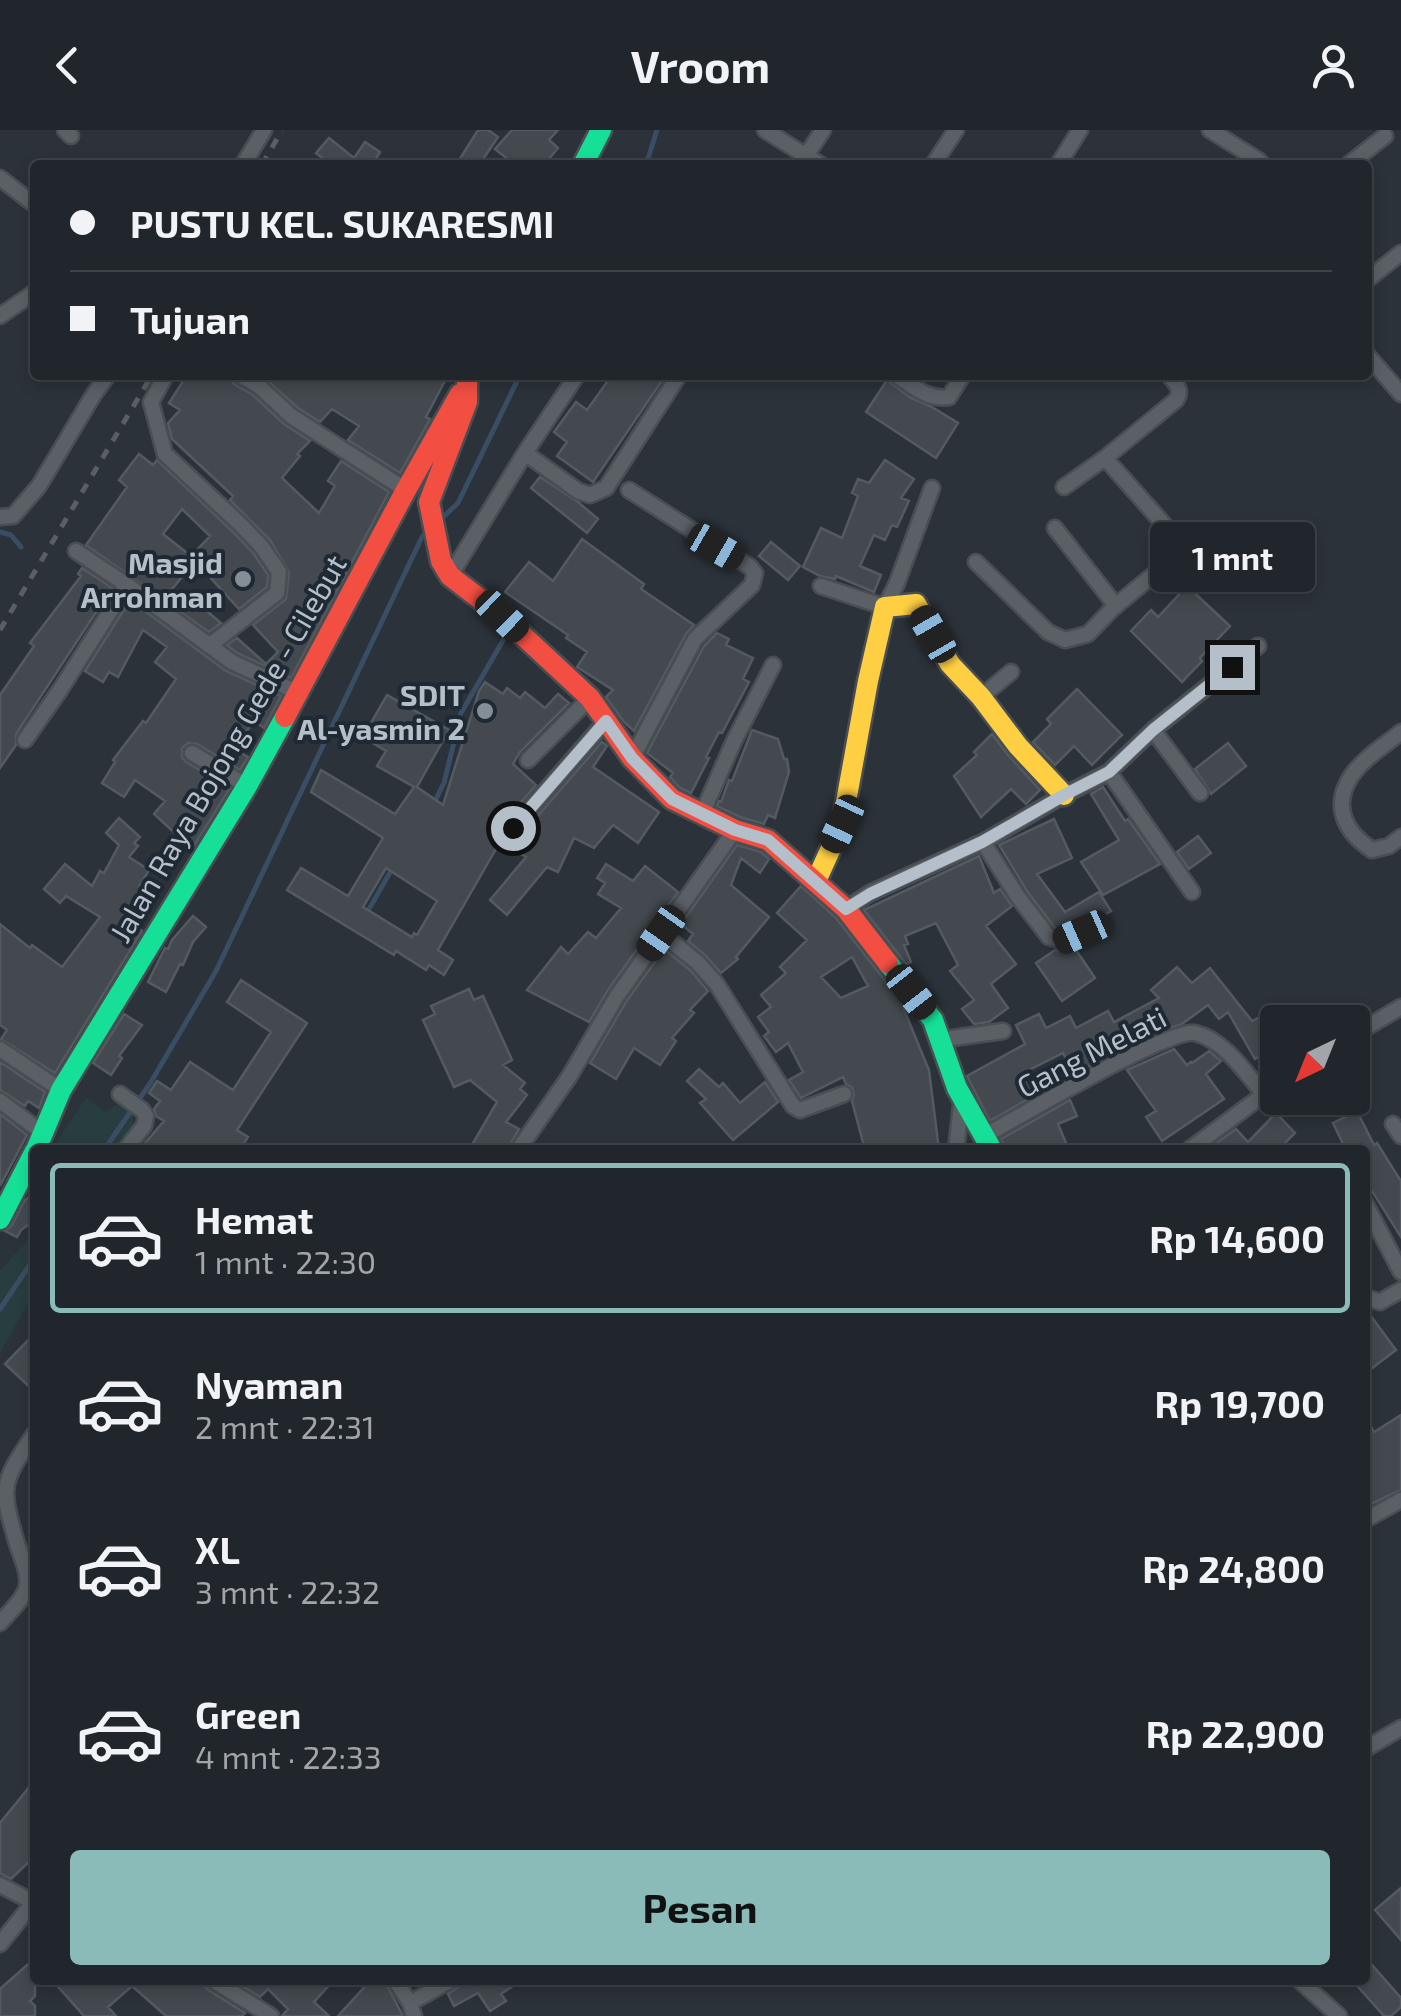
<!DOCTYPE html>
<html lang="id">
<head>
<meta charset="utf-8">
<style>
	body { margin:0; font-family:"Exo 2",sans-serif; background:#2d3237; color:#f1f3f6; height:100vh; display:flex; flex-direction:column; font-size:38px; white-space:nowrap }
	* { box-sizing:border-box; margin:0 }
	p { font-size:32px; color:#a2a5a9 }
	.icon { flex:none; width:55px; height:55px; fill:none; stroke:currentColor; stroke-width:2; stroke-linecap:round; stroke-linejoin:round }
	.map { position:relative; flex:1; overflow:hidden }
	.sheet { position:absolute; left:30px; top:1015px; width:1340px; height:840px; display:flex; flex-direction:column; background:#20262b; border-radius:10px; box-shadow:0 5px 15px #0003,0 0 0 2px #3d4347 }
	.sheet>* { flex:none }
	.top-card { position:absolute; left:30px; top:30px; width:1342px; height:220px; border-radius:10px; box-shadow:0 5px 15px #0003,0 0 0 2px #3d4347; display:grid; align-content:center; height:220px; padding:0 40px; background:#20262b }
	.needle { width:65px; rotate:223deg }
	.buttons { position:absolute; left:1260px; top:875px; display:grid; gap:20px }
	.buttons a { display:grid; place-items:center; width:110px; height:110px; border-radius:10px; background:#20262b; box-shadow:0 5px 15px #0003,0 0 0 2px #3d4347; font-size:50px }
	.end { position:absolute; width:45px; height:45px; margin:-22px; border:12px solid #b5bfc9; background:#111; box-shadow:0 0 0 5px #111 }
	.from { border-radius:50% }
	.bubble { position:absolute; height:70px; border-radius:10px; background:#20262b; box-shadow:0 5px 15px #0003,0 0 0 2px #3d4347; font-size:32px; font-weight:700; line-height:70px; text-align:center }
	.car { position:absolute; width:30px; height:60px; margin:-30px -15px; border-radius:12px; box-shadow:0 0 8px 2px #0007; background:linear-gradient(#222 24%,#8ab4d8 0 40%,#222 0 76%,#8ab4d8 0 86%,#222 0) }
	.top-card b { display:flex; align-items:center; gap:35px; height:95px; font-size:38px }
	.top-card b+b { border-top:2px solid #3d4347 }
	.top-card i { width:25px; height:25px; background:#f1f3f6 }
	ul { padding:18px 0 0; list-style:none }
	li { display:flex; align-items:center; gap:30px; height:150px; margin:0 20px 15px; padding:0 20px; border:5px solid transparent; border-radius:10px }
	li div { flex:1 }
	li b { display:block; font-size:38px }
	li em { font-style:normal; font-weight:700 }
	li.selected { border-color:#8bbbb9 }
	li>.icon { width:90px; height:90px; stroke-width:1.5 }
	.primary-button { display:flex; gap:20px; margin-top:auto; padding:20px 40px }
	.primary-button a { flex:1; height:115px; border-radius:10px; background:#8bbbb9; color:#111; font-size:40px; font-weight:700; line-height:115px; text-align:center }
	header { display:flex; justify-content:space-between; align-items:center; height:130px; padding:0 40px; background:#20262b; font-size:45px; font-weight:700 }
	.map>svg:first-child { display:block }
	.green { fill:#283d3f }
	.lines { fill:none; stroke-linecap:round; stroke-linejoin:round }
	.stream { stroke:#394e64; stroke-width:5 }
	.building { fill:#43494f; stroke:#535a61; stroke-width:2.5; fill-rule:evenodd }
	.street-casing { stroke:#494e53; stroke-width:19 }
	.fast-casing { stroke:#494e53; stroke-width:25 }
	.slow-casing { stroke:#494e53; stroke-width:25 }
	.jam-casing { stroke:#494e53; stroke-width:25 }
	.street { stroke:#5b6067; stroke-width:14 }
	.fast { stroke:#16e098; stroke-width:20 }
	.slow { stroke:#ffcf43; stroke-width:20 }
	.jam { stroke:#f24e42; stroke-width:20 }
	.rail { stroke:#5a5f64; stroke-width:5; stroke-dasharray:10 10; stroke-linecap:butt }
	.route { stroke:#b5bfc9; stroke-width:12 }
	.poi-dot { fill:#858e97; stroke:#1e2934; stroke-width:4 }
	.labels { text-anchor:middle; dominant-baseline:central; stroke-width:8; stroke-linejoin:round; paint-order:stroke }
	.poi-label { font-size:30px; font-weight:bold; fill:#b5bfc9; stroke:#1e2934; text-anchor:end }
	.street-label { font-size:30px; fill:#b5bfc9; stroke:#1e2934 }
</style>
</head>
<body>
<header><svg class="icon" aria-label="back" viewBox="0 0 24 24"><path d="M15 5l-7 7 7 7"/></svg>Vroom<svg class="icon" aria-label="person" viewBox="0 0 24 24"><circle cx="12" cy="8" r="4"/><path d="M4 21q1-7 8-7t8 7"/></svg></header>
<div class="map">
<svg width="1401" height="1886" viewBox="0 0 1401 1886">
	<rect width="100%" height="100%" fill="#2b3239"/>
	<path class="green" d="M86,968L105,982L118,974L133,983V1003L121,1020H51Z
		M35,1101V1168L29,1172L0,1223V1141Z"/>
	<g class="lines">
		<path class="stream" d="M646,35L657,0
			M440,390L458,373L520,245
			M0,402L11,405L21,417
			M433,675L444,653L461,583L505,507
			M365,786L392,739
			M104,1020L151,952L216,841L422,407L428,401
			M0,1179L35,1127"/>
	</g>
	<path class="building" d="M478,0H488L498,7L479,35H456Z
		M512,0H558L549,10L558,18L544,35H515L495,19Z
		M329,8L354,28L365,12L380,22L372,35H331L316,23Z
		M187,245H230L234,254L253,265L284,294L310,311L297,324L300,326L282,348L319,383L335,356L328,351L341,331L389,362L291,548L237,523L227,515L237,508L266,534L278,522L253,495L286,469L289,442L270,410L230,370L233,366L172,309L168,293L180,280L169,273Z
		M261,245H448L426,287L430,289L400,343L348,310L359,296L332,279L320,292L298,278Z
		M612,245H666L593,352L557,326L567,312L554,302L576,272L587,280Z
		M887,250L909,267L932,277L958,293L936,328L866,282Z
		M139,324L153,335L157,330L234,403L254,424L268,445L267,457L239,479L195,431L169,463L190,480L197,473L221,493L209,502L86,415L127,357L119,350ZM182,379L210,406L191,426L163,404Z
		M885,330L914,349L901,368L909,371L897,397L892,395L885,410L874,405L860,436L881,445L874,462L836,446L835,449L820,446L803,437L821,398L842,408L858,366L852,363L858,349L869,353Z
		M540,347L578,372L598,389L587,403L531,358Z
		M582,409L644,454L641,459L694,495L686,504L634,601L624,592L606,567L613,560L577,537L587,522L566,508L568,505L505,462L529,432L553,451Z
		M771,412L800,436L788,450L759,426Z
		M82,438L112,458L16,604V615L0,638V565L34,516L30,513L81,446L78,444Z
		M1187,456L1230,496L1200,528L1202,531L1182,552L1131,501L1151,480L1158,487Z
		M130,470L226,541L281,566L264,598L254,591L234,619L248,627L240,640L197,614L188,613L182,618V627L186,632L230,658L192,719L154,684L165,671L135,650L124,667L102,653L115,632L113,630L143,591L146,593L176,549L155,532L167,517L143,500L118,547L109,542L103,552L85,541Z
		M717,503L729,509L726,515L753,528L743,549L749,552L722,603L719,602L706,627L709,628L691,663L680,658L670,647L673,643L647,623L704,516Z
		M485,552L503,564L507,558L520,568L525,562L545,578L558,564L569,573L520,622L513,634L536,655L504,692L503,700L507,707L516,708L521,705L602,612L607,616L593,637L659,682L638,713L613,695L594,718L574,708L558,742L547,737L507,785L490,770L526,727L500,712L438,820L453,830L444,845L429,835L426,840L396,821L394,825L287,760L301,738L348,766L383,708L311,662L321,640L395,684L414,657L377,636L386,621L363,607L387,565L449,600L417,657L443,675L479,561ZM386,738L437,771L417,805L414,803L412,807L363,777Z
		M1077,559L1122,605L1092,635L1074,616L1055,635L1033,612L1051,594L1047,589Z
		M752,600L778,609L784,629H787L789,642L775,688L768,685L764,694L740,687L717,676L719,671L721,672L729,650L732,651Z
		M992,604L1008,625L1040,660L1026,674L1011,659L981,687L954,646L977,625L974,622Z
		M1228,613L1246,636L1211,664L1195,639Z
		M1103,657L1125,691L1128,689L1160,734L1103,765L1081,732L1119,710L1091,664Z
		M119,688L140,707L134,713L138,716L129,727L149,740L139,757L143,760L125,790L142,801L55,943L1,909L7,900L0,895V794L30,818L32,815L62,837L100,787L66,766L60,773L44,759L65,734L92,756L100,741L104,743L119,715L106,703Z
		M1054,689L1072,728L1037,744L1065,782L1099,762L1111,781L1089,794L1082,791L1061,800L1055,798L1027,761L999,715Z
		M1198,706L1211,723L1189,739L1177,722Z
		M737,715L761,722L769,729L760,743L741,728L731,755L769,787L736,827L738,829L721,843L705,825L688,811L693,804L681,794Z
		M979,726L994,763L1000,759L1012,776L986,796L1016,834L991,854L1008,878L989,892L974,894L962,879L974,870L950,841L958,835L936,793L905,806L908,814L904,815L911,832L906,834L864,780Z
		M606,734L633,751L645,736L678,762L608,860L589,892L527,860L561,817L568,824L588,802L596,808L621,778L598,764L605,753L597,748Z
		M801,756L836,788L900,870L929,940L939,1020H865L852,971L854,965L852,957L846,954L843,947L801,968L789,950L803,942L788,913L776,922L764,906L769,902L758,887L771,877L761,865L786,843L780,837L807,810L777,783ZM852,827L868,856L841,868L821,847Z
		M193,786L206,797L193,812L183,835L180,834L166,862L148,852L165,818L168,819L172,810Z
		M1074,817L1095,848L1062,871L1036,833L1055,820L1065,821Z
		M664,819L690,840L708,861L690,880L694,883L672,908L676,911L660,935L634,918L616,949L590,933L626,872Z
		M1177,837L1192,853L1210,838L1252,891L1278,878V916L1255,929L1228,882L1219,889L1208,875L1182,894L1152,904L1074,944L1063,923L1027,941L1038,963L990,991L967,946L1025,914L1016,895L1039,884L1046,898L1070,886L1076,898L1108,881L1114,892L1159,868L1151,860Z
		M241,850L307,893L237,1000L248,1007L240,1020H139L164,991L156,986L154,979L160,971L149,963L157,951L171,960L190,932L233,960L271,902L227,872Z
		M469,859L474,870L483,866L512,930L503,935L525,953L520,959L527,965L506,992L519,999L507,1020H469L497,972L470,950L454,957L423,890L435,884L431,876Z
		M124,884L142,895L119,926L122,928L111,945L93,933Z
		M1174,919L1187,935L1191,932L1192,933L1209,921L1221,931L1206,944L1224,969L1162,1011L1146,987L1156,981L1127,940Z
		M0,932L45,962L39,978L28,971L25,976L0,960Z
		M699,939L719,957L723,953L740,973L765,952L778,972L733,1010L700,973L706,969L687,951Z
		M1070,970L1077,986L1058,994L1069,1020H1006L1001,1009Z
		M1357,981L1374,1015L1377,1013L1401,1051V1107L1365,1050L1366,1020H1346L1333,993Z
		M1276,983L1295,1003L1278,1020H1207L1236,999L1248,1012Z
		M0,984L27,1005L0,1056Z
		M35,1063V1090L21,1100L17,1107L5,1101L12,1095L25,1070Z
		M1365,1178L1396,1220L1371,1239L1365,1232Z
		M35,1203V1262L5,1234Z
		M1401,1285V1360L1369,1375L1365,1368V1286L1374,1302Z
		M35,1650V1726L11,1749L0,1743V1693Z
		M1401,1758V1810L1375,1780Z
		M1365,1827L1401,1868V1877L1391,1886H1384L1352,1850H1365Z
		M35,1828V1866L30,1871L35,1876V1886H0V1859Z
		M52,1850H202L207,1859L245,1883L242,1886H166L132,1856L108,1877L116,1886H84Z
		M233,1850H334L314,1872L329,1886H282L288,1879L268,1859L260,1867Z
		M371,1850H384L403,1886H338Z
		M462,1850H522L501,1864L506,1871L490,1881L478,1863L454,1876L448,1864L460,1856Z"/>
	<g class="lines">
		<defs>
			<path id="street" d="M65,0L71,6
				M765,0L806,26L823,0
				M1210,0L1258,30L1263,35
				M806,26L821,35
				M243,35L264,0
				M933,35L956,0
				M1058,35L1080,0
				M1348,35L1385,6
				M0,48L35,75
				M1368,149L1401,123
				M0,186L35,162
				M1368,226L1401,264
				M166,245L151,272L165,324L241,395L262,417L279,442L277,463L209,516
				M240,245L259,256L291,286L406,360
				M896,245C913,256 927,270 949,267L963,245
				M525,323L578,361L590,365L606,358L679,245
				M1064,357L1105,328L1176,270C1183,260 1176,254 1169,245
				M629,360L750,437L755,443L752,455L695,509L632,628
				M0,387L13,386L39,356L94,264L108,245
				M1055,398L1116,476
				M76,421L127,455L232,532L299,563
				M976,432L1048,502L1065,510L1088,504L1113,478L1181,422L1184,417L1105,328
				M450,446L525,323L577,245
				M821,456L885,477L897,453L932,358
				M981,567L1011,542
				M1153,600L1200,663
				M1401,602C1385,615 1364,628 1352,645C1331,676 1345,702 1372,720L1389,716L1401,707
				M25,610L60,560L127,455
				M192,623L247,656
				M528,630L590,568
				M1109,642L1192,762
				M702,684L734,611L773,535
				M513,698L606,591
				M983,712L1018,767L1049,807L1062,811L1082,802
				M846,779L870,763L983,712L1064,665L1109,642L1153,600L1258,516
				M661,803L697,832L716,853L793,976L800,980L844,964
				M1352,906L1401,877
				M938,910L1003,901
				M0,919L61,960
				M120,964L142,980L146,986L144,996L125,1020
				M0,971L44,1004
				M1393,994L1401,1006
				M983,1007C1014,989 1171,897 1195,903C1224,910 1245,942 1263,963
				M518,1020L569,947L617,866L735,700
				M956,1020L962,967
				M1189,1020L1278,954
				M1365,1073L1401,1142
				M1365,1167L1380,1172L1401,1160
				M1365,1390L1401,1370
				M0,1493C8,1483 25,1469 27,1455C29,1443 22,1428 18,1417C0,1356 0,1355 35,1303
				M1365,1619L1401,1598
				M0,1755L35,1773
				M0,1814L33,1773
				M213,1850L271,1886
				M395,1850L410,1873L414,1886
				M1299,1850L1339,1886
				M410,1873L451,1850"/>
			<path id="fast" d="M583,35L601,0
				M888,833L933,890L957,958L992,1020
				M36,1020L61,960L247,656L285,587
				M0,1089L35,1021"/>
			<path id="slow" d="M816,751L842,694L868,551L885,477L916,474L950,534L981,567L1018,616L1064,665"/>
			<path id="jam" d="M467,252V272L429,372L441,431L450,446L502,486L590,568L632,628L672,669L735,700L768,710L846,779L888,833
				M285,587L406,360L460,264"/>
		</defs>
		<use href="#street" class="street-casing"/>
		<use href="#fast" class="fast-casing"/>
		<use href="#slow" class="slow-casing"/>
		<use href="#jam" class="jam-casing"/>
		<use href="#street" class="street"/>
		<use href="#fast" class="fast"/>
		<use href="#slow" class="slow"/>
		<use href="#jam" class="jam"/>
		<path class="rail" d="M262,35L282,0
			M0,500L152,245"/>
	</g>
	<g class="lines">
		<path class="route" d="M513,698L606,591L632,628L672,669L735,700L768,710L846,779L870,764L982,712L1064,665L1109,642L1153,600L1232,537"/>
	</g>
	<g class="poi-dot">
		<circle cx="243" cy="449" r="10"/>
		<circle cx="485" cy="581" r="10"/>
	</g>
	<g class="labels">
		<g class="poi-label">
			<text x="223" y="432">Masjid<tspan x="223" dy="34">Arrohman</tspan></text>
			<text x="465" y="564">SDIT<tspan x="465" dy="34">Al-yasmin 2</tspan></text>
		</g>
		<g class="street-label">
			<text transform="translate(227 618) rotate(-60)">Jalan Raya Bojong Gede - Cilebut</text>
			<text transform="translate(1091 921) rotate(-27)">Gang Melati</text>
		</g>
	</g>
</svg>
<div class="buttons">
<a><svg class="needle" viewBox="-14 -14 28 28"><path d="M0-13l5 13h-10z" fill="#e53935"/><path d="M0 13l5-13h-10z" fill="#a2a5a9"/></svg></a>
</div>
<i class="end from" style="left:513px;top:698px"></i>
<i class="end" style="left:1232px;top:537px"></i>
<div class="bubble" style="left:1150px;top:392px;width:165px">1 mnt</div>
<i class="car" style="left:716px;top:417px;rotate:120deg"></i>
<i class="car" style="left:502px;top:486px;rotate:134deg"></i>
<i class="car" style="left:933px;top:504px;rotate:330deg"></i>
<i class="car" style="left:842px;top:694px;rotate:205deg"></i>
<i class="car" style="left:1082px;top:802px;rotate:246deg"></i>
<i class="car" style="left:661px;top:803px;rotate:215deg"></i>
<i class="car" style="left:911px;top:862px;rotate:142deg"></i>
<div class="top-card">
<b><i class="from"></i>PUSTU KEL. SUKARESMI</b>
<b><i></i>Tujuan</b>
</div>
<section class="sheet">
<ul>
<li class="selected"><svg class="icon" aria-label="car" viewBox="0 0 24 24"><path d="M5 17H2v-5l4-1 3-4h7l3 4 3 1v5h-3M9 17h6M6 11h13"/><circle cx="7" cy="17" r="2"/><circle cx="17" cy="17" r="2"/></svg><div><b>Hemat</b><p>1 mnt · 22:30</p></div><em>Rp 14,600</em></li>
<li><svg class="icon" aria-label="car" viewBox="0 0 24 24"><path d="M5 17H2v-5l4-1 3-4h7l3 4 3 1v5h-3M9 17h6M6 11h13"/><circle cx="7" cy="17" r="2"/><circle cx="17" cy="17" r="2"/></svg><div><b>Nyaman</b><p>2 mnt · 22:31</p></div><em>Rp 19,700</em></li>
<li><svg class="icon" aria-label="car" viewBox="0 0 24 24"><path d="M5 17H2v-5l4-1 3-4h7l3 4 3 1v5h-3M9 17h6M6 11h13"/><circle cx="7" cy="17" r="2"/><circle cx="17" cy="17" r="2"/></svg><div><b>XL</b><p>3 mnt · 22:32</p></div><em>Rp 24,800</em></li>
<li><svg class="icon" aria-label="car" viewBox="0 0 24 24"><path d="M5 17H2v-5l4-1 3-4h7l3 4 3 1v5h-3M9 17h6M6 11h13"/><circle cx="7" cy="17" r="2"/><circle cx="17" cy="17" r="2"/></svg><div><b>Green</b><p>4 mnt · 22:33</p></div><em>Rp 22,900</em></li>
</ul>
<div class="primary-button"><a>Pesan</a></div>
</section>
</div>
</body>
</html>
